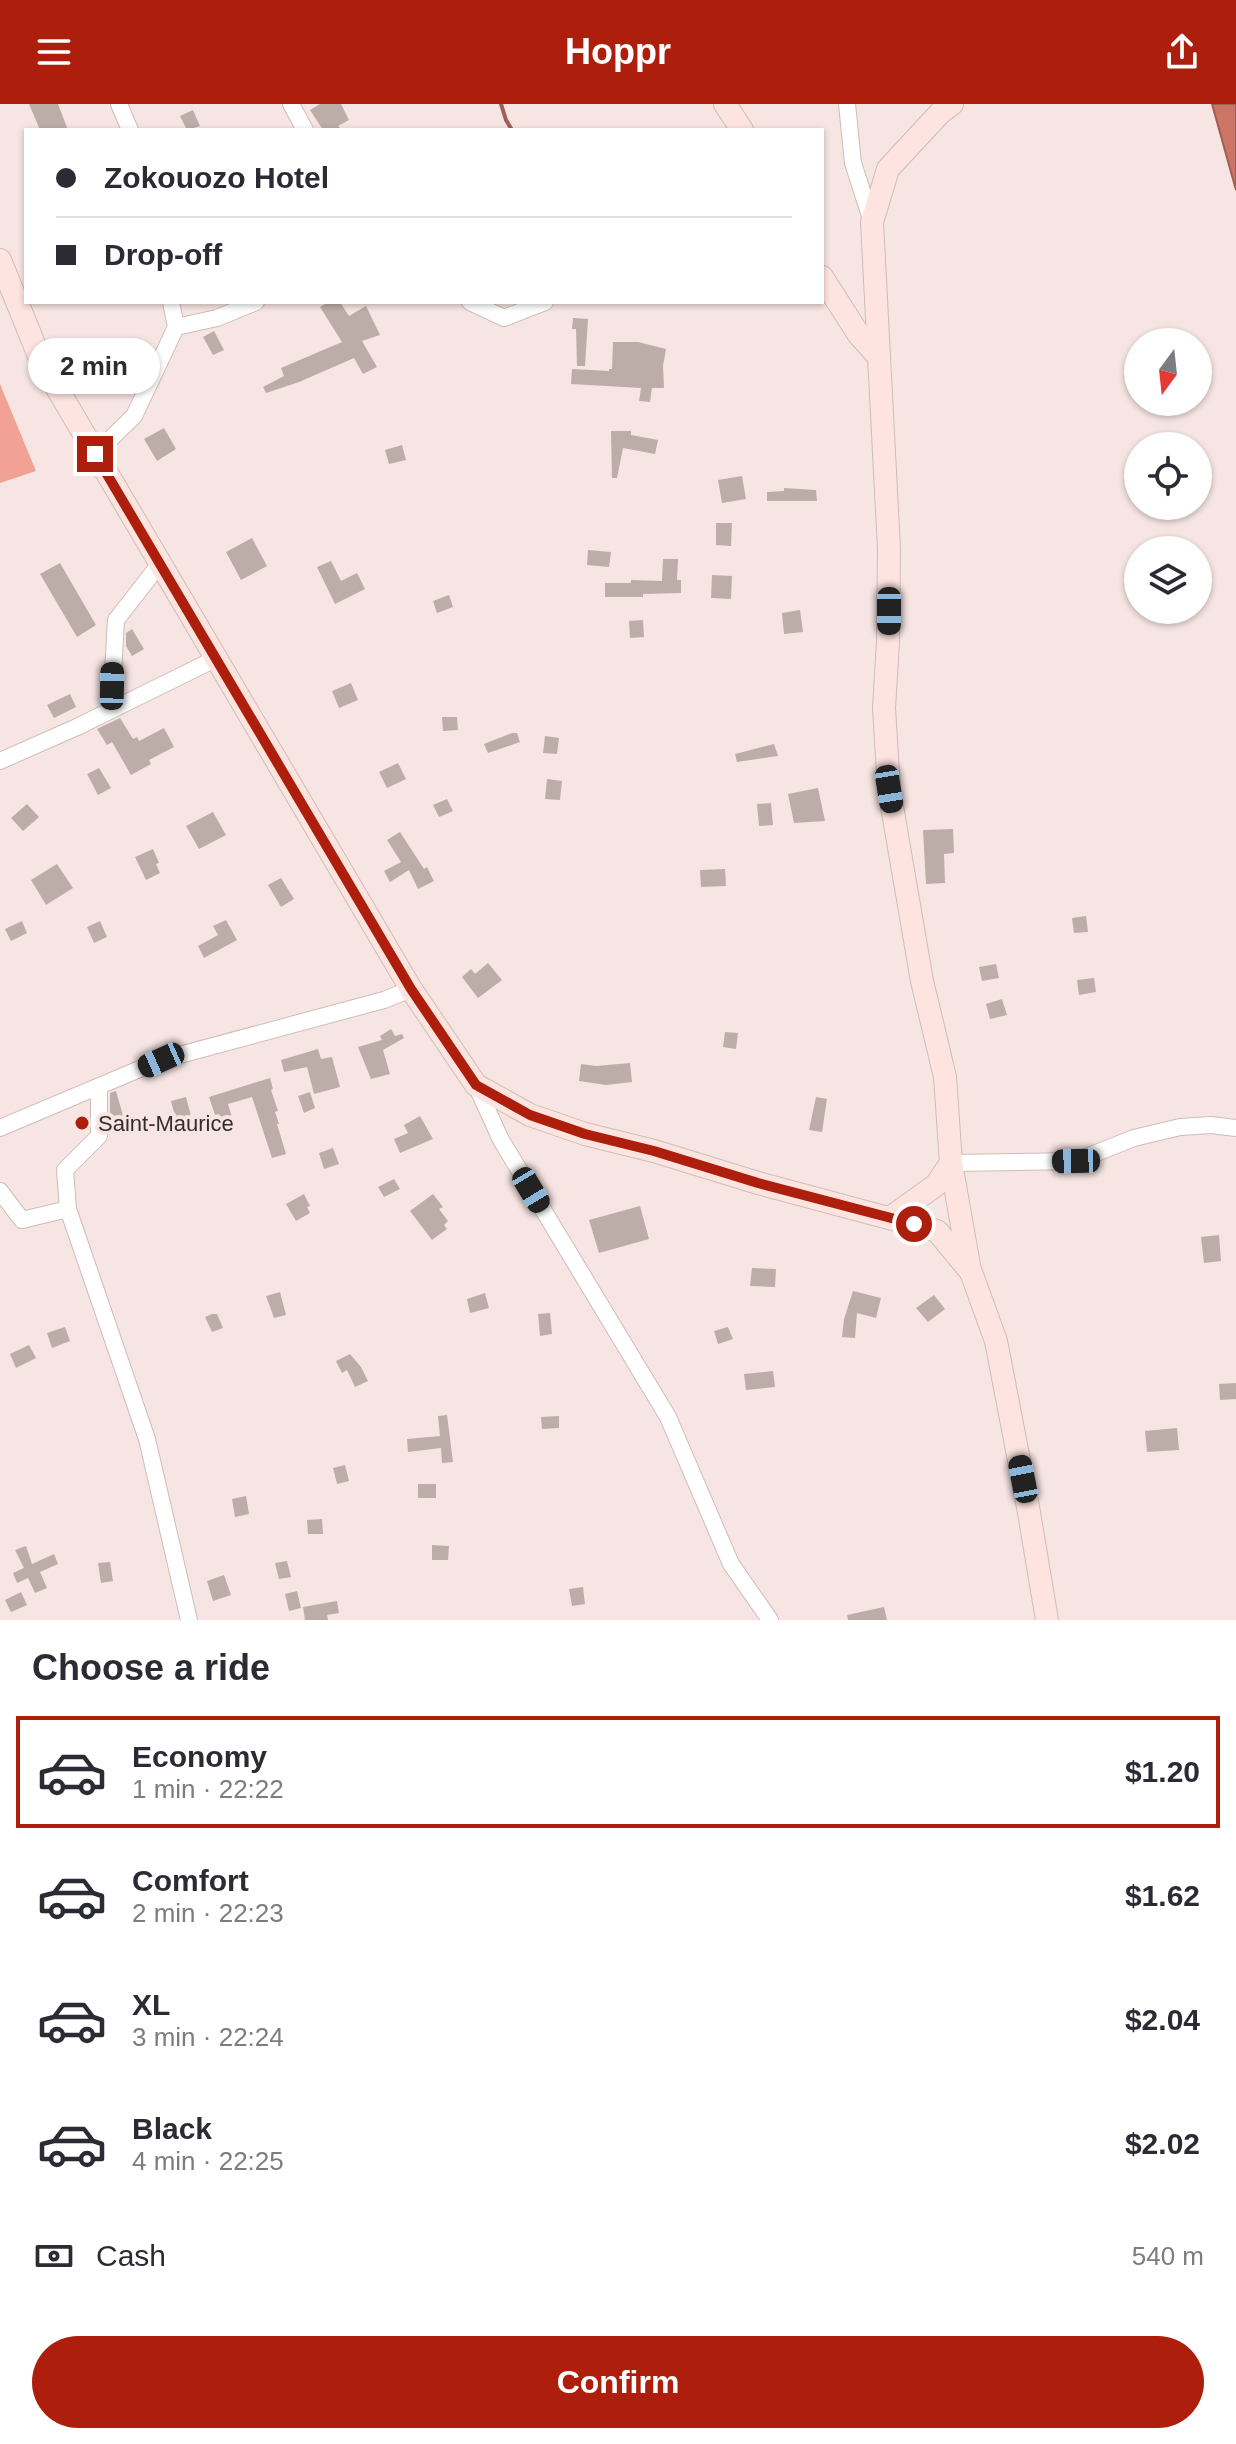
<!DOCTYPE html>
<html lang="en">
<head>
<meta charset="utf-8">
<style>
	body { margin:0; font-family:Helvetica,sans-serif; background:#f2f2f3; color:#2b2b33; height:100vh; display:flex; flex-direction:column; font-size:30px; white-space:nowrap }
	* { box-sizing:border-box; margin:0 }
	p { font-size:26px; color:#7c7c81 }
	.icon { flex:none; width:44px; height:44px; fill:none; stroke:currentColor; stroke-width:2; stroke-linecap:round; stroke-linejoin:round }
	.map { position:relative; height:1516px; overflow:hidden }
	.drawer { display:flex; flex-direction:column; background:#fff; flex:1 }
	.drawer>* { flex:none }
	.top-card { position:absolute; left:24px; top:24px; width:800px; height:176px; border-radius:0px; box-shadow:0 2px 6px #0004; display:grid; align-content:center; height:176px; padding:0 32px; background:#fff }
	.needle { width:52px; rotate:195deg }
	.fabs { position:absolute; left:1124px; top:224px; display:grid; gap:16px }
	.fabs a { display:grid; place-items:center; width:88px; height:88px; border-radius:50%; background:#fff; box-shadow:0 2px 6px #0004; font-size:40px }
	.end { position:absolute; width:36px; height:36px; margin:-18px; border:10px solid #ad1e0c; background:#fff; box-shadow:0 0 0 4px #fff }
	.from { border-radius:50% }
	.bubble { position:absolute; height:56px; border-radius:28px; background:#fff; box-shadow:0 2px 6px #0004; font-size:26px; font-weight:700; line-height:56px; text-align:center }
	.car { position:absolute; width:24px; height:48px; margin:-24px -12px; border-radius:10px; box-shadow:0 0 6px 2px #0007; background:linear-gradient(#222 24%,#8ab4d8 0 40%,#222 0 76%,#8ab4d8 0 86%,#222 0) }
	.top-card b { display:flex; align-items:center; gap:28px; height:76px; font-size:30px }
	.top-card b+b { border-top:2px solid #e1e1e2 }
	.top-card i { width:20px; height:20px; background:#2b2b33 }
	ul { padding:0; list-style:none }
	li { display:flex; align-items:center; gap:24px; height:112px; margin:0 16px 12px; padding:0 16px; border:4px solid transparent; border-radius:0px }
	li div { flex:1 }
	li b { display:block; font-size:30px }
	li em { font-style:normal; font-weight:700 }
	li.active { border-color:#ad1e0c }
	li>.icon { width:72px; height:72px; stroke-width:1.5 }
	h2 { padding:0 32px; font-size:36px; line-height:96px }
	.pay { display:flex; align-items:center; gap:20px; height:88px; padding:0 32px; font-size:30px }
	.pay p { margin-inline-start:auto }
	.primary-button { display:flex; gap:16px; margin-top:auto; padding:16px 32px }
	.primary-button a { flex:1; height:92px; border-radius:48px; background:#ad1e0c; color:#fff; font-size:32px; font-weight:700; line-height:92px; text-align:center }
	header { display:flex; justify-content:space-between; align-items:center; height:104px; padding:0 32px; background:#ad1e0c; color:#fff; font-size:36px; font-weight:700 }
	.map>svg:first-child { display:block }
	.green { fill:#f2a294 }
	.water { fill:#cc7566; stroke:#9e5f55; stroke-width:2 }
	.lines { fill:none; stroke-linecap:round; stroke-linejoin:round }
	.stream { stroke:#9e5f55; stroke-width:4 }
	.building { fill:#bdada9 }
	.street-casing { stroke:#cdbdb9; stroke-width:18 }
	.secondary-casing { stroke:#cdbdb9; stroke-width:24 }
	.street { stroke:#fff; stroke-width:16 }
	.secondary { stroke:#fee4df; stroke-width:22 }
	.route { stroke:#ad1e0c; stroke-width:10 }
	.poi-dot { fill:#ad1e0c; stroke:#f6e5e2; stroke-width:3 }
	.labels { text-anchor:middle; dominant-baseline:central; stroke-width:8; stroke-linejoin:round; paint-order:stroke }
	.poi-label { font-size:22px; fill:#332d2c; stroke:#f6e5e2; text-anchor:start }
</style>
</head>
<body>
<header><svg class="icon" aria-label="menu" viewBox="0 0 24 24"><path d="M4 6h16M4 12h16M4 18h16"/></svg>Hoppr<svg class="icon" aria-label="share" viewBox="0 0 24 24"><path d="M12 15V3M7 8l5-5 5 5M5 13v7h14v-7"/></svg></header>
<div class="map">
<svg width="1236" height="1516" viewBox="0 0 1236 1516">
	<rect width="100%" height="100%" fill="#f6e5e2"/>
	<path class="green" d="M0,280L36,367L0,379Z"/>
	<path class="water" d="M1212,0H1236V86Z"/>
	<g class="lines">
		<path class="stream" d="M501,0L506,16L512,26"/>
	</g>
	<path class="building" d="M29,0H58L68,26H40Z
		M320,0H341L349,16L338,22L342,26H323L310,6Z
		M193,6L200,22L187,26L180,12Z
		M328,198H340L349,212L366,202L380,231L362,237L377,263L363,270L354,254L299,278L266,289L263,283L284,272L281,264L342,238L320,203Z
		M573,214L588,215L585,262H577L576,225H572Z
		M214,227L224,246L213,251L203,233Z
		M613,238H638L666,245L663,262L664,284H652L650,298L639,297L641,284L571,280L572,265L609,267V265H612Z
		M104,247L109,263L96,267L91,251Z
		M164,324L176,345L157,357L144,335Z
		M611,327H631V331L658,336L655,350L623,344L617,374H612Z
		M402,341L406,356L389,360L385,346Z
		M742,372L746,395L722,399L718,376Z
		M784,384L816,386L817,397H767V388L784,387Z
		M716,419H732L731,442L716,441Z
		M252,434L267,462L241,476L226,448Z
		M588,446L611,448L609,463L587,461Z
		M663,455H678L677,476H681V489L643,490V493H605V479H631V476L662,477Z
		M331,457L341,477L357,469L365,485L335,500L317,463Z
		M60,459L96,521L77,533L40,470Z
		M712,471L732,472L731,495L711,494Z
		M449,491L453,503L437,509L433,497Z
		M800,506L803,528L784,530L782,509Z
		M643,516L644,533L630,534L629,517Z
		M132,525L144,545L132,552L126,542V529Z
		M351,579L358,596L339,604L332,587Z
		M70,590L76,603L54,614L47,601Z
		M442,613H457L458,626L443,627Z
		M120,614L133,635L137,633L139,637L164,624L174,643L149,656L151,660L131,671L112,638L107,641L97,625Z
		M512,629H517L520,638L488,649L484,640Z
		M545,632L559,634L557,650L543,649Z
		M774,640L778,652L737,658L735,650Z
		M398,659L406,675L387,684L379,668Z
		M99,664L111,684L98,691L87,670Z
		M547,675L562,677L560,696L545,695Z
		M818,684L825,717L794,719L788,690Z
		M447,695L453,707L439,713L433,701Z
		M771,699L773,721L759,722L757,700Z
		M27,700L39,713L23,727L11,714Z
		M213,708L226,731L199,745L186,722Z
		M953,725L954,749L944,750L945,779L926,780L923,726Z
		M400,728L424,765L427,763L434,777L418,785L409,766L390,778L384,767L401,758L387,736Z
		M153,745L159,759L156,760L160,769L146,776L135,753Z
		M57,760L73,784L46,801L31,776Z
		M725,765L726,782L701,783L700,766Z
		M281,774L294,795L281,803L268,781Z
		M1086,812L1088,828L1074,829L1072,814Z
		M226,816L237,836L204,854L198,842L218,831L213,822Z
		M22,817L27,829L11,837L5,825Z
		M100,817L107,833L94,839L87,823Z
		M488,859L502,876L478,894L462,873L471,865L475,870Z
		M996,860L999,874L982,877L979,863Z
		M1094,874L1096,888L1079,891L1077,876Z
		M1002,895L1007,911L990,915L986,900Z
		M391,925L395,932L402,930L404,934L383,946L390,970L371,975L358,943L382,936L380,932Z
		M725,928L738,929L736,945L723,943Z
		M318,945L321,955L332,953L340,983L314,990L307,963L284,968L281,956Z
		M630,959L632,978L606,981L579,977L581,960L596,962Z
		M270,974L273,985L271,986L278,1007L275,1008L279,1020H277L286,1050L272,1054L252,993L228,1000L236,1027L225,1031L219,1010L215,1011L209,993Z
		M116,987L127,1026L114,1030L110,1016V989Z
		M310,988L315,1004L304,1009L298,992Z
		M186,993L192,1016L177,1020L171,997Z
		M816,993L827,995L822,1028L809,1026Z
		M420,1012L433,1035L400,1049L394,1035L408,1029L404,1021Z
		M333,1044L339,1060L324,1065L319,1049Z
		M394,1075L400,1085L384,1093L378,1083Z
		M304,1090L310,1102L307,1103L310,1109L296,1117L286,1100Z
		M433,1090L443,1103L439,1105L448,1117L444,1121L447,1125L432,1136L410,1107Z
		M640,1102L649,1135L599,1149L589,1116Z
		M1219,1131L1221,1157L1204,1159L1201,1133Z
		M752,1164L776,1165L775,1183L750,1182Z
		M853,1187L881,1194L876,1214L857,1209L855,1234L842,1233L844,1215Z
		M280,1188L286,1211L274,1214L266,1192Z
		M485,1189L489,1204L470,1209L467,1195Z
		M934,1191L945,1205L928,1218L916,1204Z
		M550,1209L552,1230L540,1232L538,1210Z
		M212,1210H217L223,1224L212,1228L205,1213Z
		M65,1223L70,1237L52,1244L47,1229Z
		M728,1223L733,1235L718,1240L714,1227Z
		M29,1241L36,1254L16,1264L10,1250Z
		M350,1250L361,1263L368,1277L355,1283L347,1266L342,1269L336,1257Z
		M773,1267L775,1283L746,1286L744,1270Z
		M1236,1279V1295L1220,1296L1219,1280Z
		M447,1311L453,1358L442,1359L441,1344L408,1348L407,1335L440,1332L438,1312Z
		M559,1312V1324L542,1325L541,1313Z
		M1177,1324L1179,1346L1147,1348L1145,1327Z
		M345,1361L349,1377L337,1380L333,1364Z
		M418,1380H436V1394H418Z
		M246,1392L249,1410L235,1413L232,1395Z
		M322,1415L323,1430H308L307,1416Z
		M432,1441L449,1442L448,1456H432Z
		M26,1442L32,1460L54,1450L58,1460L40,1468L47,1484L35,1489L28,1474L17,1479L13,1469L24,1464L15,1446Z
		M287,1457L291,1473L279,1475L275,1459Z
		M110,1458L113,1477L101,1479L98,1459Z
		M224,1471L231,1491L213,1497L207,1477Z
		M583,1483L585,1500L572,1502L569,1485Z
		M297,1487L301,1504L289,1507L285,1490Z
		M21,1488L27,1501L11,1508L5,1496Z
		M337,1497L339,1509L327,1511L328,1516H305L303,1503Z
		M884,1503L887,1516H848L847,1511Z"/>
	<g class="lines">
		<defs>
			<path id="street" d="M119,0L130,26
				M291,0L305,26
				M847,0L853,59L872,118
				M470,198L504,214L545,198
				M176,223L217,214L256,198
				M95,350L134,312L176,223L171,198
				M111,606L116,516L159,461
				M0,657L77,623L217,554
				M476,981L501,1036L668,1313L731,1460L770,1516
				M0,1024L161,956L384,896L411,885
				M951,1059L1076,1057L1134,1034L1180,1023L1211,1021L1236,1024
				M0,1087L22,1116L68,1105L147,1335L189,1516
				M68,1105L65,1066L99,1032V984"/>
			<path id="secondary" d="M725,0L742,26
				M952,0L940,9L888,65L872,118L889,445L888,538L884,604L889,685L922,877L945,973L951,1059L970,1167
				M0,156L41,257L411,885L476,981L530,1011L585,1030L654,1047L758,1079L937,1127L971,1168L996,1237L1028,1403L1047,1516
				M822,173L859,231L877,251
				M890,1114L936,1081L951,1059"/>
		</defs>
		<use href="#street" class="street-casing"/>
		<use href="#secondary" class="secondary-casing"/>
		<use href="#street" class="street"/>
		<use href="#secondary" class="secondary"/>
	</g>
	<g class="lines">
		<path class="route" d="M95,350L411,885L476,981L530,1011L585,1030L654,1047L758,1079L914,1120"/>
	</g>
	<circle class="poi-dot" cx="82" cy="1019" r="8"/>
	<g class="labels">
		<g class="poi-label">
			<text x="98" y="1019">Saint-Maurice</text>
		</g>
	</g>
</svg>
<div class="fabs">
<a><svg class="needle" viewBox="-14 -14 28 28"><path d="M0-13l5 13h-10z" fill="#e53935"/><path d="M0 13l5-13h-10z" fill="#7c7c81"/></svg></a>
<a><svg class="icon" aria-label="locate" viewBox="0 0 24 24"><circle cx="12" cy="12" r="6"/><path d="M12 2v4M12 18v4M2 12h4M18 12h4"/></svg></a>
<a><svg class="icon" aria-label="layers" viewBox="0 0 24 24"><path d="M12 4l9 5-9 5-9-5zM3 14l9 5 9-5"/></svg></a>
</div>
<i class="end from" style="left:914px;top:1120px"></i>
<i class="end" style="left:95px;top:350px"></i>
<div class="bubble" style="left:28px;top:234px;width:132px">2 min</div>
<i class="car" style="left:889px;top:507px;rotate:180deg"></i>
<i class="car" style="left:112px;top:582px;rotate:1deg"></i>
<i class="car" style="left:889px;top:685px;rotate:171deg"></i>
<i class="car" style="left:161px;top:956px;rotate:246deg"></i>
<i class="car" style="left:1076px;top:1057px;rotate:269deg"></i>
<i class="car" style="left:531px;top:1086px;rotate:149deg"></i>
<i class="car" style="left:1023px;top:1375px;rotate:349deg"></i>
<div class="top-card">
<b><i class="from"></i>Zokouozo Hotel</b>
<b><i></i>Drop-off</b>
</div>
</div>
<section class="drawer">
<h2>Choose a ride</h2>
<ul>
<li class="active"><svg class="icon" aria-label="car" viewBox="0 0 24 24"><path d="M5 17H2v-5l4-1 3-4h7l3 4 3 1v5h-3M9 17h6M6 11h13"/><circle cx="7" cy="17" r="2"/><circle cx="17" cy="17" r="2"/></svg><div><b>Economy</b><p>1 min · 22:22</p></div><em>$1.20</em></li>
<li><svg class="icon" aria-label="car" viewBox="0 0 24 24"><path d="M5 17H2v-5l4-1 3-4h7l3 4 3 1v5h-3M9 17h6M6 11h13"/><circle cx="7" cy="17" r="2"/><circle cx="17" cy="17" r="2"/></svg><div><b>Comfort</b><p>2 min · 22:23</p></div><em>$1.62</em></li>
<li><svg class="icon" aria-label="car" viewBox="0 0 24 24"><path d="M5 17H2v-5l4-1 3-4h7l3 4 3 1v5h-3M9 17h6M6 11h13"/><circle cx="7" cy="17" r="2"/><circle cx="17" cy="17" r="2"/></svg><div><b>XL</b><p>3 min · 22:24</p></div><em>$2.04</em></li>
<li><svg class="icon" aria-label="car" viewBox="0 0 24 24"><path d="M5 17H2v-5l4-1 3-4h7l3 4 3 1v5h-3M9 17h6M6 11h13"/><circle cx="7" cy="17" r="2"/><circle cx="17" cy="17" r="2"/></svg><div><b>Black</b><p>4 min · 22:25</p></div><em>$2.02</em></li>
</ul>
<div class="pay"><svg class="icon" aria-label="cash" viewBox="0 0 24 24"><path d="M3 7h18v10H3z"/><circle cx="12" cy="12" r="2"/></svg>Cash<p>540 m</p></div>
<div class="primary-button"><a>Confirm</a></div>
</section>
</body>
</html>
